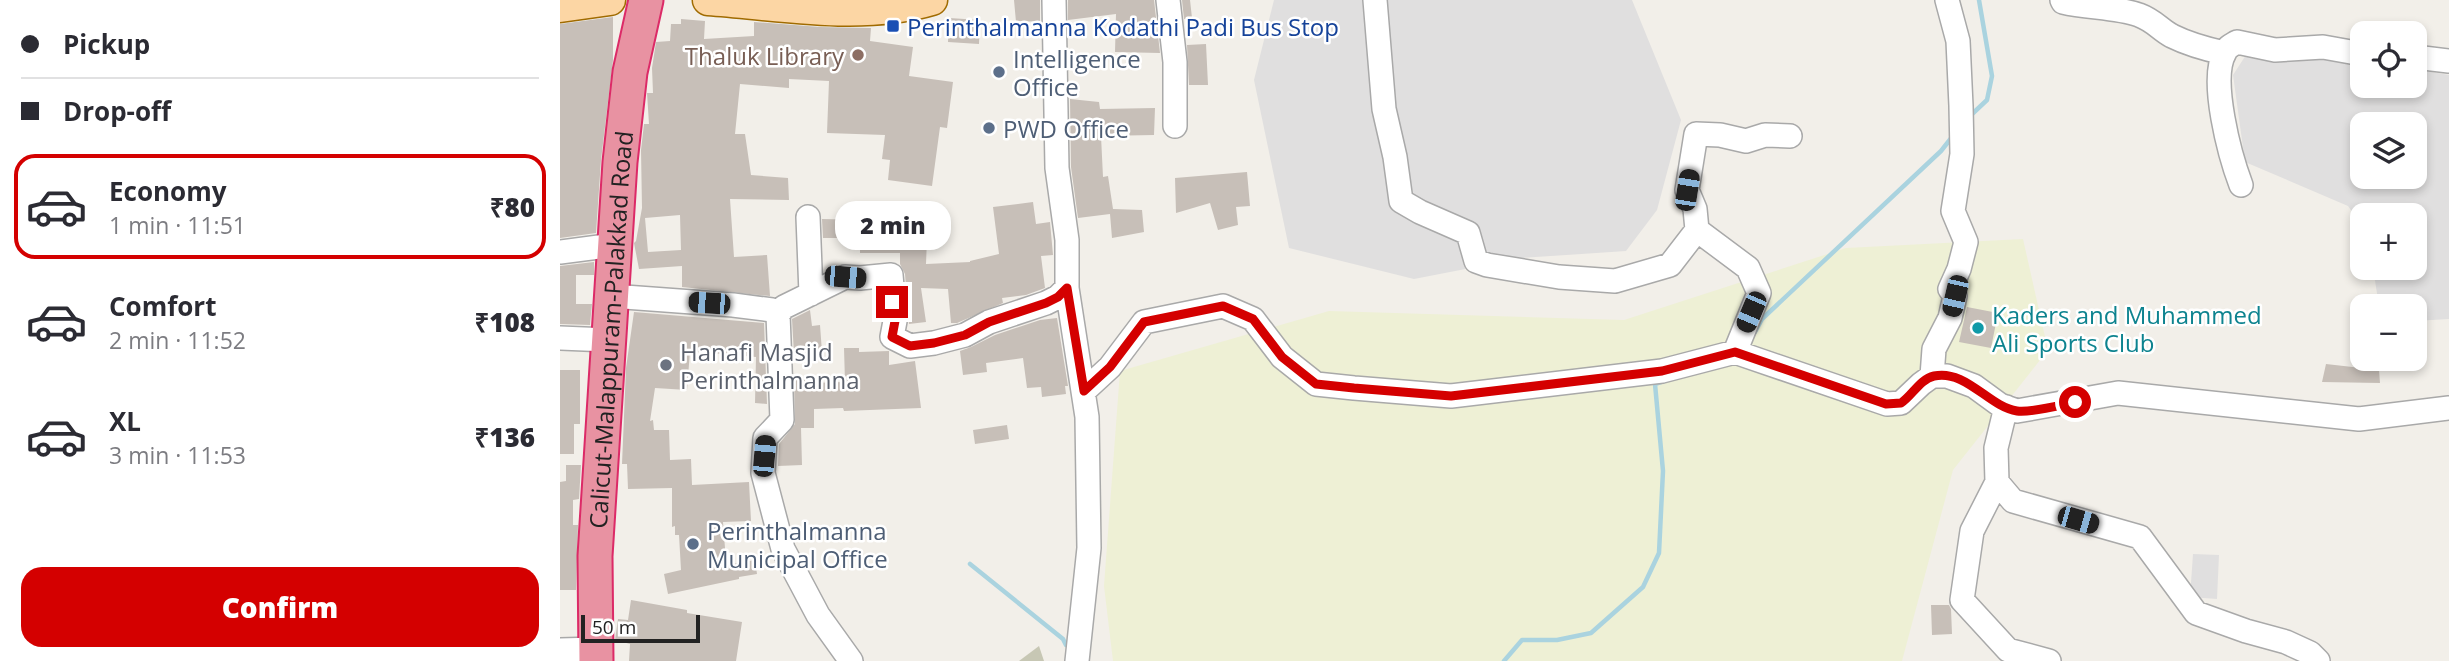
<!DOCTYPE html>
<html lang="en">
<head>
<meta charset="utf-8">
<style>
	body { margin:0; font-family:"Open Sans",sans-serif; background:#f7f7f7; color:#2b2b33; height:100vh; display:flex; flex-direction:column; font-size:26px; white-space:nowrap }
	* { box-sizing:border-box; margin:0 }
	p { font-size:23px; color:#7c7c81 }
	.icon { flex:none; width:38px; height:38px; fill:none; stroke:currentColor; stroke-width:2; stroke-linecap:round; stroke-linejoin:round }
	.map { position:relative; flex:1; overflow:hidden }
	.drawer { display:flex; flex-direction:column; background:#fff; width:560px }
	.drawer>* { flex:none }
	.guide { display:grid; align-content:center; height:154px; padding:0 21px; background:#fff }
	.fabs { position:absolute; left:1790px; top:21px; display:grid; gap:14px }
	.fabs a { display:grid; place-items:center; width:77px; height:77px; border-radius:14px; background:#fff; box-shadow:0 4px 10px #0003; font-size:35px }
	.scale { position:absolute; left:21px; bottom:18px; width:119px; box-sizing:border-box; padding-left:7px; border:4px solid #222; border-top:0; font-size:19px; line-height:24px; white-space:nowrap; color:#222; -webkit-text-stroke:5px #fff; paint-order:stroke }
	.end { position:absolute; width:32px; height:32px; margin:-16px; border:9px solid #d40000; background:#fff; box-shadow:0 0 0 4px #fff }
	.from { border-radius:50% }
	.bubble { position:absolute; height:49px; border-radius:21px; background:#fff; box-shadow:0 4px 10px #0003; font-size:23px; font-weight:800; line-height:49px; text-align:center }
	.car { position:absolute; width:21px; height:42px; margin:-21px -10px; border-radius:9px; box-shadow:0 0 5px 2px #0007; background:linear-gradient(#222 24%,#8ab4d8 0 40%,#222 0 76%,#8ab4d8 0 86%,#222 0) }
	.guide b { display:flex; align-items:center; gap:24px; height:66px; font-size:26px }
	.guide b+b { border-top:2px solid #e1e1e2 }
	.guide i { width:18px; height:18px; background:#2b2b33 }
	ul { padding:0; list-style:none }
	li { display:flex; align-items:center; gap:21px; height:105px; margin:0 14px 10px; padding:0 7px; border:4px solid transparent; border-radius:21px }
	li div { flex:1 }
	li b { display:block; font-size:26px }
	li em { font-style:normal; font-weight:800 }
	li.selected { border-color:#d40000 }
	li>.icon { width:63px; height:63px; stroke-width:1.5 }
	.cta { display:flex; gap:14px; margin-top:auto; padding:14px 21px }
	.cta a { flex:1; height:80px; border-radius:21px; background:#d40000; color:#fff; font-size:28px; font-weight:800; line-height:80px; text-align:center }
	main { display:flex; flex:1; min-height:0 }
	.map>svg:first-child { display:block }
	.residential { fill:#e0dfdf; fill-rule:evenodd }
	.construction { fill:#c7c7b4 }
	.farmland { fill:#eef0d5 }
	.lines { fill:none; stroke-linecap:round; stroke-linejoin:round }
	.stream { stroke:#aad3df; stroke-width:4.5 }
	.building { fill:#c7bfb8; fill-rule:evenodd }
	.minor-casing { stroke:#a9a9a9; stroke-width:26 }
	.major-casing { stroke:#a06b00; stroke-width:33 }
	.highway-casing { stroke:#dc2a67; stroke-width:37 }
	.minor { stroke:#fff; stroke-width:23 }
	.major { stroke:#fcd6a4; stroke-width:30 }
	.highway { stroke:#e892a2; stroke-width:33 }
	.route { stroke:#d40000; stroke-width:9 }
	.transit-dot { fill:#1a4fb4; stroke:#fff; stroke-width:2.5 }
	.education-dot { fill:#8d6e63; stroke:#fff; stroke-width:2.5 }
	.service-dot { fill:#5c6f8a; stroke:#fff; stroke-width:2.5 }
	.culture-dot { fill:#0f9aa8; stroke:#fff; stroke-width:2.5 }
	.worship-dot { fill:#6b7280; stroke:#fff; stroke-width:2.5 }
	.labels { text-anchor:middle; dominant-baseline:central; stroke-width:5; stroke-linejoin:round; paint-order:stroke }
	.transit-label { font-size:24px; fill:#164399; stroke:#fff; text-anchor:start }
	.education-label { font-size:24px; fill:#785e54; stroke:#fff; text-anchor:end }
	.service-label { font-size:24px; fill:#4e5e75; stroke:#fff; text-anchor:start }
	.culture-label { font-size:24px; fill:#0d838f; stroke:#fff; text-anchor:start }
	.street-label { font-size:24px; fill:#222; stroke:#fff }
	.worship-label { font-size:24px; fill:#5b616d; stroke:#fff; text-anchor:start }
</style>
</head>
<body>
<main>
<section class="drawer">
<div class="guide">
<b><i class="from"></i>Pickup</b>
<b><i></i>Drop-off</b>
</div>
<ul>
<li class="selected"><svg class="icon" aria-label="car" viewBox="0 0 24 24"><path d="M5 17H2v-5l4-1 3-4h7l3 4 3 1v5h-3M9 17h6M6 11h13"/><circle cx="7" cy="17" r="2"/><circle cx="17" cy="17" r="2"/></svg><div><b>Economy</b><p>1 min · 11:51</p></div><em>₹80</em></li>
<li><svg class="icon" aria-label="car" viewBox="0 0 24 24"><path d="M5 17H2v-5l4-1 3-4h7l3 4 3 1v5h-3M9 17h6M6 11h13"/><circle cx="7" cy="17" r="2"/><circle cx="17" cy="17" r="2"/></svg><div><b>Comfort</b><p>2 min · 11:52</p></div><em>₹108</em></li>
<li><svg class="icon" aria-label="car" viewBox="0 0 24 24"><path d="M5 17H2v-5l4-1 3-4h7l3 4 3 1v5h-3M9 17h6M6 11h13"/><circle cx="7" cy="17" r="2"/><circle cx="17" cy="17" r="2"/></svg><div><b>XL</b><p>3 min · 11:53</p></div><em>₹136</em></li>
</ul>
<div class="cta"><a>Confirm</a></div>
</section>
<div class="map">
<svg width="1889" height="661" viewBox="0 0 1889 661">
	<rect width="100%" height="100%" fill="#f2efe9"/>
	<path class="residential" d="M714,0H1072L1121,120L1097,210L1066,251L962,258L854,279L729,248L694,80Z
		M1686,55L1802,61V86H1855V69L1889,75V319L1855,321V306H1819L1813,268H1855V215H1802V226L1788,206L1685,162L1673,75ZM1802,124H1855V177H1802Z
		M1633,554L1659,555L1657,599L1630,597Z"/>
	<path class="construction" d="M479,646L484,661H459Z"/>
	<path class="farmland" d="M1463,239L1488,350L1393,470L1342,661H553L544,586L560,371L769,311L1064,320L1286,248Z"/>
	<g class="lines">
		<path class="stream" d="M1410,116L1427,100L1432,76L1419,0
			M1195,332L1202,319L1381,151L1392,137
			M410,564L503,639L506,645
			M944,661L962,640H997L1031,633L1083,587L1099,553L1103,471L1095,384L1104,381"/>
	</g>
	<path class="building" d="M454,0H480V21L456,22Z
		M508,0H594L600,53L555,52L556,14L508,20Z
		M622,0H630L632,18L624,19Z
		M53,17V60L41,160L36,233L0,238V24Z
		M389,18L420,20L419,44L388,42Z
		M121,19L145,21L144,39L194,36V22L260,27L311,28L310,41L353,47L349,76L393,82L387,128L380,127L372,186L328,180L330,160L322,159L325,135L267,133L269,81L229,79V88L180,84L175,134H185L191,175L228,178L229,200L170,199L174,257L207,255L210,296L122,287V266L79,269L74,243L76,241L82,208L81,150L84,124H89L87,93H93L92,68L96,42L110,41L111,24H121ZM120,215L121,250L88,252L85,218Z
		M646,44L648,85H629L627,45Z
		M510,99L539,102L540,109L595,108L594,135L541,136L543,177L548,176L553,209L582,210L584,232L552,238L550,214L518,218L511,167Z
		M687,172L690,206L676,207L678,225L658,230L650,203L616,213L615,178Z
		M473,202L476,224L490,222L493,255L481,256L485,288L466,295L442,298L443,303L397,323H391L388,289L361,288L366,322L349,324L345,274L340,264V253H300V238H263L262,219L351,221V213L368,214L366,264L410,262V261L439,254L433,207Z
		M34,262V275H16V304H32L30,325L0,324V266Z
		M1407,307L1438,313L1431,348L1399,342Z
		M250,310L252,326L260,325L262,352L234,354L232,319Z
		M74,312L204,323L207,404L195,403L196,357L130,351L127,390L95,388L90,421L93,420L94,430H109L110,460L131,459L132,485L189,482L191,521L163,522L166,561L172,560L173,564L195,560L197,574L179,577V579L108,594L104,574L121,570L119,535H115V526L112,527V488L68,489L67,464H62L66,368Z
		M497,318L508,386H505L506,394L482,397L481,387L467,388L463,358L426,363L427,372L403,375L400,351L411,347L435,335L480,320Z
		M284,348H299V352L329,351V365L355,361L361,408L284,411L283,408L254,409V428H241L242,465L218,466L219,444L235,424L234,380L249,379V383L285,382Z
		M1766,364L1819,370L1820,383L1762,382Z
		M0,370H20V424H14V454H0Z
		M447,425L449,439L415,444L413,430Z
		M6,465H21L19,499L13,500V525H18L16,590H0V482L6,481Z
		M71,600L127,610V613L182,622L176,661H69L70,644L55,640L58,619L68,620Z
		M1371,605H1389L1391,609L1392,634L1372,635Z"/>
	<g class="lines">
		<defs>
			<path id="minor" d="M608,0L615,62V126
				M815,0L824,109L835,157L841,201L860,212L908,233L916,261L927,265L999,277L1055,281L1110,265L1137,230
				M1502,0L1503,2C1528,8 1556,7 1579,15C1595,21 1599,29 1612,36C1628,44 1646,49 1664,53
				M1855,57L1889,61
				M1681,185C1670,156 1649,79 1665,52C1667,47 1672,45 1677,42L1715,50L1763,47L1802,54
				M248,217L251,294
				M0,252L54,245
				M507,288L527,417L529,548L517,661
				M51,296L173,305L212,310L218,314
				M0,338L48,340
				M1175,352L1199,293L1188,268L1137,230L1135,209L1127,190L1136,134L1160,135L1186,141L1205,135L1230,136
				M1372,376L1374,349L1390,318L1395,296L1390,289L1399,269L1406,242L1393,211L1402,154L1401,106L1398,41L1387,0
				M524,391L550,367L584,322L663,306L693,319L722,357L756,384L794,388L891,396L1102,371L1175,352L1327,404L1341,403L1361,384L1372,376H1387L1414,386L1440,405L1457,411L1558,393L1799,419L1889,408
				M1446,407L1436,448L1437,482L1453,501L1580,537L1636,613L1686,631L1726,642L1750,653L1758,661
				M1437,482L1412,531L1402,600L1448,650L1489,661
				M0,650L36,649
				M291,661L258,615L223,549L203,473L205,438L222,420L218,314L224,307L285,277L300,278L331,275L335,321L332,337L350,346L374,343L405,335L429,322L486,303L498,297L507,288V240L497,168L494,0"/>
			<path id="major" d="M148,0C220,5 302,21 372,0
				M0,7L50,0"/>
			<g id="highway">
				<path id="s1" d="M36,661L35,556L60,162L70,72L86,0"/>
			</g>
		</defs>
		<use href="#minor" class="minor-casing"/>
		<use href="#major" class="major-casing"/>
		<use href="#highway" class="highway-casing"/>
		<use href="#minor" class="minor"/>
		<use href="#major" class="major"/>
		<use href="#highway" class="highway"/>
	</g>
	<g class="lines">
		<path class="route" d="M332,302L335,321L332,337L350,346L374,343L405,335L429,322L486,303L498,297L507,288L524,391L550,367L584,322L663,306L693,319L722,357L756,384L794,388L891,396L1102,371L1175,352L1326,404L1341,403C1352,396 1360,379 1374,376C1406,369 1429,407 1457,411C1472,413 1500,405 1515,402"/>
	</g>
	<rect class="transit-dot" x="326" y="19" width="14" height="14" rx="3.5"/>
	<circle class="education-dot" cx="298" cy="55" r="7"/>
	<g class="service-dot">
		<circle cx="439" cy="72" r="7"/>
		<circle cx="429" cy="128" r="7"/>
		<circle cx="133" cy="544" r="7"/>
	</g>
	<circle class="culture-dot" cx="1418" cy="328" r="7"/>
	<circle class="worship-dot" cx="106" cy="365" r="7"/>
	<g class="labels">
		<g class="transit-label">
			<text x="347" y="26">Perinthalmanna Kodathi Padi Bus Stop</text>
		</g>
		<g class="education-label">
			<text x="284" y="55">Thaluk Library</text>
		</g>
		<g class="service-label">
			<text x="453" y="58">Intelligence<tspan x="453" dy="28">Office</tspan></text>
			<text x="443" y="128">PWD Office</text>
			<text x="147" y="530">Perinthalmanna<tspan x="147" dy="28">Municipal Office</tspan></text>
		</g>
		<g class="culture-label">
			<text x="1432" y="314">Kaders and Muhammed<tspan x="1432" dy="28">Ali Sports Club</tspan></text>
		</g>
		<g class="street-label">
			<text stroke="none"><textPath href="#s1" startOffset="332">Calicut-Malappuram-Palakkad Road</textPath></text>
		</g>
		<g class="worship-label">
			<text x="120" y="351">Hanafi Masjid<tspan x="120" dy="28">Perinthalmanna</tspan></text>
		</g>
	</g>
</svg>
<div class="fabs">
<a><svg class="icon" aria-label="locate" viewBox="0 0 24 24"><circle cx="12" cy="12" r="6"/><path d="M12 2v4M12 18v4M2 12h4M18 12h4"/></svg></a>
<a><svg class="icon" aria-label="layers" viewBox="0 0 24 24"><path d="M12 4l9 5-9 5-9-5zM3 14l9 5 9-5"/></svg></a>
<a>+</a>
<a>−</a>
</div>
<div class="scale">50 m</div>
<i class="end from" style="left:1515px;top:402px"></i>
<i class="end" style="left:332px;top:302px"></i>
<div class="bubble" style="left:275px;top:201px;width:116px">2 min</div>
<i class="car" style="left:1127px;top:190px;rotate:9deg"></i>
<i class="car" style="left:285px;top:277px;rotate:95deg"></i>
<i class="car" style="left:1395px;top:296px;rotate:193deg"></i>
<i class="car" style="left:149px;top:303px;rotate:274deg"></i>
<i class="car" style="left:1191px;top:312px;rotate:203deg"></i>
<i class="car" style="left:204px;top:456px;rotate:5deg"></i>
<i class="car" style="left:1518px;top:520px;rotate:106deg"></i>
</div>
</main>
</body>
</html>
